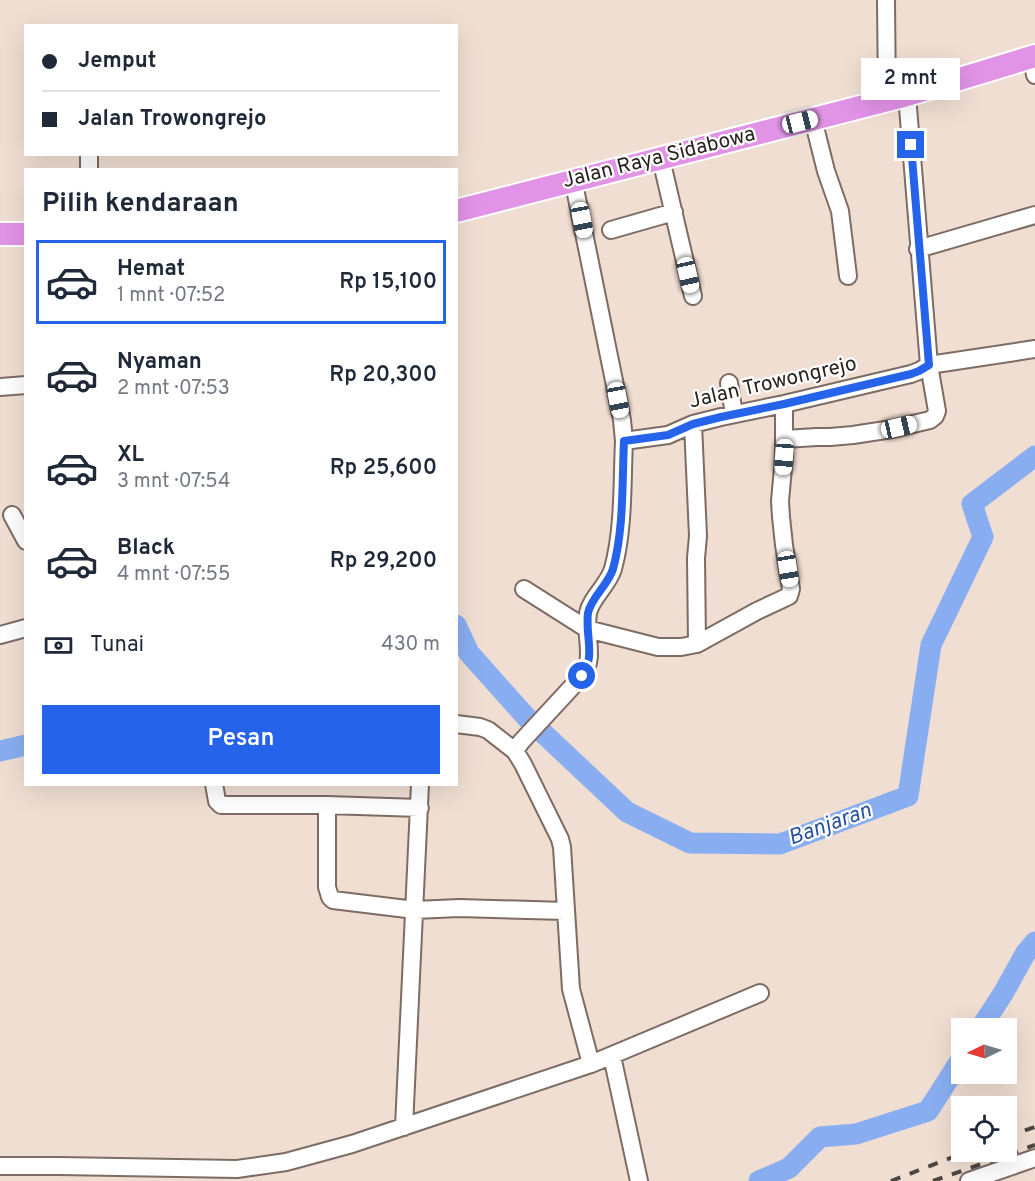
<!DOCTYPE html>
<html lang="id">
<head>
<meta charset="utf-8">
<style>
	body { margin:0; font-family:Overpass,sans-serif; background:#f6f6f7; color:#1f2937; height:100vh; display:flex; flex-direction:column; font-size:22px; white-space:nowrap }
	* { box-sizing:border-box; margin:0 }
	p { font-size:20px; color:#747a83 }
	.icon { flex:none; width:33px; height:33px; fill:none; stroke:currentColor; stroke-width:2; stroke-linecap:round; stroke-linejoin:round }
	.map { position:relative; flex:1; overflow:hidden }
	.drawer { position:absolute; left:24px; top:168px; width:434px; height:618px; display:flex; flex-direction:column; background:#fff; border-radius:0px; box-shadow:0 6px 24px #0002 }
	.drawer>* { flex:none }
	.top-card { position:absolute; left:24px; top:24px; width:434px; height:132px; border-radius:0px; box-shadow:0 6px 24px #0002; display:grid; align-content:center; height:132px; padding:0 18px; background:#fff }
	.needle { width:39px; rotate:265deg }
	.fabs { position:absolute; left:951px; top:1018px; display:grid; gap:12px }
	.fabs a { display:grid; place-items:center; width:66px; height:66px; border-radius:0px; background:#fff; box-shadow:0 6px 24px #0002; font-size:30px }
	.end { position:absolute; width:27px; height:27px; margin:-14px; border:8px solid #2563eb; background:#fff; box-shadow:0 0 0 3px #fff }
	.from { border-radius:50% }
	.bubble { position:absolute; height:42px; border-radius:0px; background:#fff; box-shadow:0 6px 24px #0002; font-size:20px; font-weight:600; line-height:42px; text-align:center }
	.car { position:absolute; width:18px; height:36px; margin:-18px -9px; border-radius:8px; box-shadow:0 0 4px 2px #0007; background:linear-gradient(#fff 24%,#345 0 40%,#fff 0 76%,#345 0 86%,#fff 0) }
	.top-card b { display:flex; align-items:center; gap:21px; height:57px; font-size:22px }
	.top-card b+b { border-top:2px solid #e0e1e3 }
	.top-card i { width:15px; height:15px; background:#1f2937 }
	ul { padding:0; list-style:none }
	li { display:flex; align-items:center; gap:18px; height:84px; margin:0 12px 9px; padding:0 6px; border:3px solid transparent; border-radius:0px }
	li div { flex:1 }
	li b { display:block; font-size:22px }
	li em { font-style:normal; font-weight:600 }
	li.current { border-color:#2563eb }
	li>.icon { width:54px; height:54px; stroke-width:1.5 }
	h2 { padding:0 18px; font-size:27px; line-height:72px }
	.pay { display:flex; align-items:center; gap:15px; height:66px; padding:0 18px; font-size:22px }
	.pay p { margin-inline-start:auto }
	.cta { display:flex; gap:12px; margin-top:auto; padding:12px 18px }
	.cta a { flex:1; height:69px; border-radius:0px; background:#2563eb; color:#fff; font-size:24px; font-weight:600; line-height:69px; text-align:center }
	.map>svg:first-child { display:block }
	.lines { fill:none; stroke-linecap:round; stroke-linejoin:round }
	.river { stroke:#88aef1; stroke-width:21 }
	.minor-casing { stroke:#7c6c63; stroke-width:20 }
	.highway-casing { stroke:#fff; stroke-width:26 }
	.minor { stroke:#fff; stroke-width:16 }
	.highway { stroke:#e193e6; stroke-width:22 }
	.rail { stroke:#4e4641; stroke-width:4; stroke-dasharray:10 10; stroke-linecap:butt }
	.route { stroke:#2563eb; stroke-width:8 }
	.labels { text-anchor:middle; dominant-baseline:central; stroke-width:4.5; stroke-linejoin:round; paint-order:stroke }
	.street-label { font-size:21px; fill:#29231f; stroke:#fff }
	.water-label { font-size:22px; font-style:italic; fill:#27509e; stroke:#fff }
</style>
</head>
<body>
<div class="map">
<svg width="1035" height="1181" viewBox="0 0 1035 1181">
	<rect width="100%" height="100%" fill="#f0ded3"/>
	<g class="lines">
		<path class="river" d="M456,625L469,653L527,718L627,812L690,843L780,844L908,796L931,645L983,537L972,504L1035,456
			M0,751L26,745
			M980,1029L1004,992L1025,954L1035,942
			M759,1181L789,1168L820,1137L856,1134L928,1111L962,1058"/>
		<defs>
			<path id="minor" d="M886,0L887,100
				M1032,57L1035,75
				M813,119L826,171L840,211L848,276
				M661,159L693,296
				M89,170V154
				M573,179L622,420L624,441L668,435L693,424L721,417L784,404L911,374L919,371L929,365L907,95
				M611,230L674,212
				M918,249L1035,215
				M729,383L734,414
				M0,387L26,385
				M693,424L698,536L696,558L697,644
				M784,439L817,437H830L853,435L892,429L930,420L935,416L937,411L929,365L1035,349
				M12,515L26,541
				M524,589L587,629L658,647H681L697,644L757,611L789,596L791,589L784,545L781,517L780,501L784,457V404
				M0,635L26,628
				M515,751L521,742L582,676C596,657 584,635 588,613C591,598 608,585 613,569C624,528 622,483 624,441
				M214,784L217,801L221,805H327L420,808
				M327,805V887L330,897L333,900L415,910L459,908L566,911
				M612,1056L639,1181
				M591,1064L760,993
				M404,1127L420,784
				M0,1166H59L237,1169L286,1162L352,1144L591,1064L571,989L562,847L560,839L523,764L515,751L488,730L480,727L456,724
				M969,1181L1035,1158"/>
			<path id="highway" d="M456,211L907,95L1035,56
				M0,234H26"/>
		</defs>
		<use href="#minor" class="minor-casing"/>
		<use href="#highway" class="highway-casing"/>
		<use href="#minor" class="minor"/>
		<use href="#highway" class="highway"/>
		<path class="rail" d="M1006,1137L1035,1127
			M891,1181L966,1152
			M933,1181L1035,1145"/>
	</g>
	<g class="lines">
		<path class="route" d="M582,676C596,657 585,635 588,613C591,598 608,585 613,569C624,529 622,483 624,441L668,435L693,424L721,417L784,404L911,374L919,371L929,365L911,145"/>
	</g>
	<g class="labels">
		<g class="street-label">
			<text transform="translate(659 158) rotate(-14)">Jalan Raya Sidabowa</text>
			<text transform="translate(773 383) rotate(-13)">Jalan Trowongrejo</text>
		</g>
		<g class="water-label">
			<text transform="translate(830 825) rotate(-20)">Banjaran</text>
		</g>
	</g>
</svg>
<div class="fabs">
<a><svg class="needle" viewBox="-14 -14 28 28"><path d="M0-13l5 13h-10z" fill="#e53935"/><path d="M0 13l5-13h-10z" fill="#747a83"/></svg></a>
<a><svg class="icon" aria-label="locate" viewBox="0 0 24 24"><circle cx="12" cy="12" r="6"/><path d="M12 2v4M12 18v4M2 12h4M18 12h4"/></svg></a>
</div>
<i class="end from" style="left:582px;top:676px"></i>
<i class="end" style="left:911px;top:145px"></i>
<div class="bubble" style="left:861px;top:58px;width:99px">2 mnt</div>
<i class="car" style="left:800px;top:122px;rotate:76deg"></i>
<i class="car" style="left:582px;top:220px;rotate:169deg"></i>
<i class="car" style="left:688px;top:275px;rotate:167deg"></i>
<i class="car" style="left:618px;top:400px;rotate:169deg"></i>
<i class="car" style="left:899px;top:427px;rotate:77deg"></i>
<i class="car" style="left:784px;top:457px;rotate:184deg"></i>
<i class="car" style="left:788px;top:569px;rotate:171deg"></i>
<div class="top-card">
<b><i class="from"></i>Jemput</b>
<b><i></i>Jalan Trowongrejo</b>
</div>
<section class="drawer">
<h2>Pilih kendaraan</h2>
<ul>
<li class="current"><svg class="icon" aria-label="car" viewBox="0 0 24 24"><path d="M5 17H2v-5l4-1 3-4h7l3 4 3 1v5h-3M9 17h6M6 11h13"/><circle cx="7" cy="17" r="2"/><circle cx="17" cy="17" r="2"/></svg><div><b>Hemat</b><p>1 mnt · 07:52</p></div><em>Rp 15,100</em></li>
<li><svg class="icon" aria-label="car" viewBox="0 0 24 24"><path d="M5 17H2v-5l4-1 3-4h7l3 4 3 1v5h-3M9 17h6M6 11h13"/><circle cx="7" cy="17" r="2"/><circle cx="17" cy="17" r="2"/></svg><div><b>Nyaman</b><p>2 mnt · 07:53</p></div><em>Rp 20,300</em></li>
<li><svg class="icon" aria-label="car" viewBox="0 0 24 24"><path d="M5 17H2v-5l4-1 3-4h7l3 4 3 1v5h-3M9 17h6M6 11h13"/><circle cx="7" cy="17" r="2"/><circle cx="17" cy="17" r="2"/></svg><div><b>XL</b><p>3 mnt · 07:54</p></div><em>Rp 25,600</em></li>
<li><svg class="icon" aria-label="car" viewBox="0 0 24 24"><path d="M5 17H2v-5l4-1 3-4h7l3 4 3 1v5h-3M9 17h6M6 11h13"/><circle cx="7" cy="17" r="2"/><circle cx="17" cy="17" r="2"/></svg><div><b>Black</b><p>4 mnt · 07:55</p></div><em>Rp 29,200</em></li>
</ul>
<div class="pay"><svg class="icon" aria-label="cash" viewBox="0 0 24 24"><path d="M3 7h18v10H3z"/><circle cx="12" cy="12" r="2"/></svg>Tunai<p>430 m</p></div>
<div class="cta"><a>Pesan</a></div>
</section>
</div>
</body>
</html>
